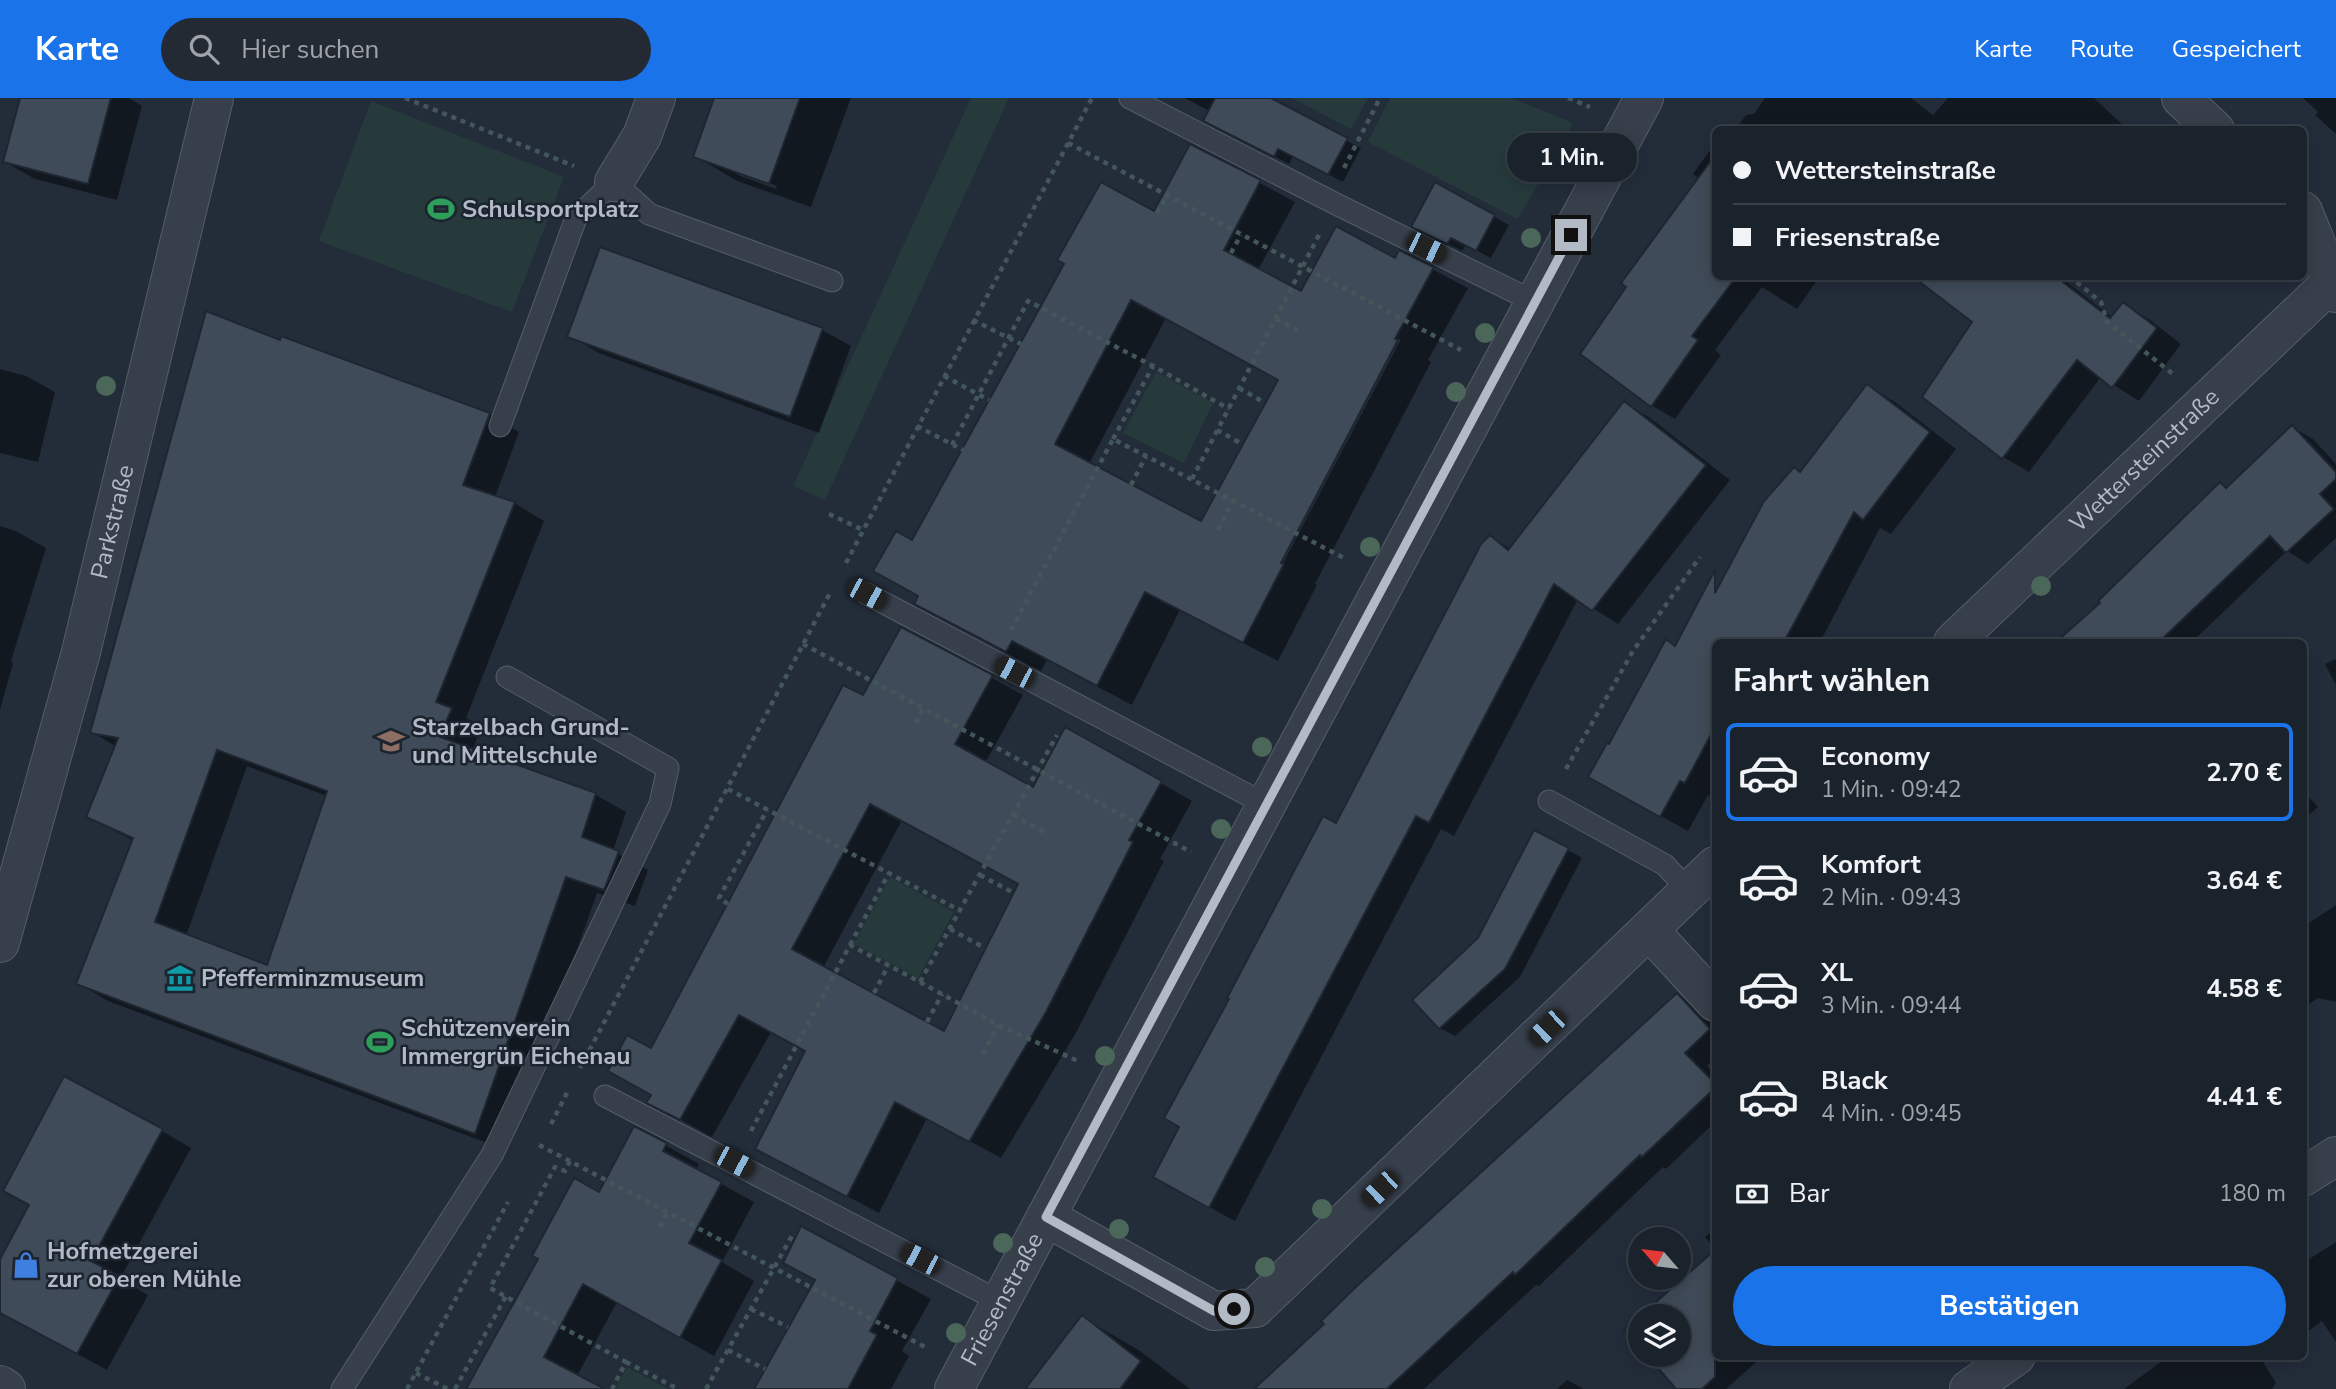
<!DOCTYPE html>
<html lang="de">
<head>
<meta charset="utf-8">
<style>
	body { margin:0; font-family:"Nunito Sans",sans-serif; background:#232a34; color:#f1f3f6; height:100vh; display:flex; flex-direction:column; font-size:26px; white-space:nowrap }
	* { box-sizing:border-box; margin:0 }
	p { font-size:23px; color:#9fa4a9 }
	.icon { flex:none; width:38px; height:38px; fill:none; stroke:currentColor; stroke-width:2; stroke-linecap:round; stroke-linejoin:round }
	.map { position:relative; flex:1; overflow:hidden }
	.sheet { position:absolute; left:1712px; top:541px; width:595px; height:721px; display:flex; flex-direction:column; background:#1a222c; border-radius:10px; box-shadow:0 4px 18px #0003,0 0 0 2px #383f48 }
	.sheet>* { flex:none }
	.guide { position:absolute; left:1712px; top:28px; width:595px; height:154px; border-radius:10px; box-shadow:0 4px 18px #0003,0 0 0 2px #383f48; display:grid; align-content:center; height:154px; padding:0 21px; background:#1a222c }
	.needle { width:46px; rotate:298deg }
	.fabs { position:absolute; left:1628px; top:1129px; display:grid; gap:14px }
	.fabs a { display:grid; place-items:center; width:63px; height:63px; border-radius:50%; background:#1a222c; box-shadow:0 4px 18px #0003,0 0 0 2px #383f48; font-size:35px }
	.end { position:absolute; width:32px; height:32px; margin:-16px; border:9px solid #b2bac6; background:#111; box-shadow:0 0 0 4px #111 }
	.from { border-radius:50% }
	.bubble { position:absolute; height:49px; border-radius:24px; background:#1a222c; box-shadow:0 4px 18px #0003,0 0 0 2px #383f48; font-size:23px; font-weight:700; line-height:49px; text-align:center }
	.car { position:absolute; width:21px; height:42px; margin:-21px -10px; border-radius:9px; box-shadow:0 0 5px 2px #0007; background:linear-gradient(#222 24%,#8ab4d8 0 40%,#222 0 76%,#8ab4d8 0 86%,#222 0) }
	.guide b { display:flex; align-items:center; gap:24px; height:66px; font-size:26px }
	.guide b+b { border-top:2px solid #383f48 }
	.guide i { width:18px; height:18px; background:#f1f3f6 }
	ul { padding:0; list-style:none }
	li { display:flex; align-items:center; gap:21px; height:98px; margin:0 14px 10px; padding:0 7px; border:4px solid transparent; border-radius:10px }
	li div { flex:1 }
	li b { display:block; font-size:26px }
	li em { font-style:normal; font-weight:700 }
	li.current { border-color:#1a73e8 }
	li>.icon { width:63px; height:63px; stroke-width:1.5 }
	h2 { padding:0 21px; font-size:32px; line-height:84px }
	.pay { display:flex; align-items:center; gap:18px; height:77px; padding:0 21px; font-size:26px }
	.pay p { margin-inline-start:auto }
	.cta { display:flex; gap:14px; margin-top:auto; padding:14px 21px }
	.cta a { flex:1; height:80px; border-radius:42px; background:#1a73e8; color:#fff; font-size:28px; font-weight:700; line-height:80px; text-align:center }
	header { display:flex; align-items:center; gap:42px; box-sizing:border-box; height:98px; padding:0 35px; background:#1a73e8; color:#fff }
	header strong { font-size:33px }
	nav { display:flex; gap:38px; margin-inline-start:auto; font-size:24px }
	.search { width:490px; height:63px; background:#232a34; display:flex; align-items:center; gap:18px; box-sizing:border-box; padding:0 24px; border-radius:38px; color:#9fa4a9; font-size:26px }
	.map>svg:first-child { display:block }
	.green { fill:#263a3c }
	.shadow { fill:#0007; fill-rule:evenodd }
	.building { fill:#404b59; stroke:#1e2631; stroke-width:2; fill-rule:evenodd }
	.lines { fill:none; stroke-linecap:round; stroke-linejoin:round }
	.lane-casing { stroke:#555d68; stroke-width:23 }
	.street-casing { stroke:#555d68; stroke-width:40 }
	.path { stroke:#435659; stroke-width:4.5; stroke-dasharray:5 5; stroke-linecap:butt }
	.lane { stroke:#373f4b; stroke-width:21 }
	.street { stroke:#373f4b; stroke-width:38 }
	.tree { fill:#4a675a }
	.route { stroke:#b2bac6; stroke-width:9 }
	.labels { text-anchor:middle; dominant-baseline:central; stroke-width:5; stroke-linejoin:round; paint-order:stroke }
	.poi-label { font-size:24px; font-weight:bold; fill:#b2bac6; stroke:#1c242f; text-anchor:start }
	.street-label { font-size:24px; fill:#b2bac6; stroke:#1c242f }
</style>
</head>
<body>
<header>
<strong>Karte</strong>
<div class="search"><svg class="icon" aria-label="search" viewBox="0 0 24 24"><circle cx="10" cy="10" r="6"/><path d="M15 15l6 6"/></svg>Hier suchen</div>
<nav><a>Karte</a><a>Route</a><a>Gespeichert</a></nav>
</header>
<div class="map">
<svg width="2336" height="1291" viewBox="0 0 2336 1291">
	<rect width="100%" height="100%" fill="#232d3a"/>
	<path class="green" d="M971,0H1009L825,402L793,388Z
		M1292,0H1368L1351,31Z
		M1390,0H1511L1573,25L1518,121L1368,44Z
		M371,3L564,79L512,214L319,143Z
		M1156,274L1213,305L1184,365L1123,335Z
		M890,779L954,814L918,880L854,846Z
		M627,1269L668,1291H615Z"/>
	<path class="shadow" d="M22,0H129L142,8L117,102L35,81L5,64Z
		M716,0H851L811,109L737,83L695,58ZM738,73L777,88L776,91L738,77Z
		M1185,0H1263L1361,50L1343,84L1293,58L1289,66L1219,30L1209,13Z
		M1765,0H1911L1933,17L1948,0H2094L2128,32H1735L1746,17L1754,16Z
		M2303,0H2336V36L2315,17L2318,14Z
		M1714,47L1715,178H1820L1797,211L1762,189L1715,252L1721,257L1675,321L1651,307L1700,81L1693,76Z
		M1191,48L1295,104L1258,172L1302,195L1396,162L1400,154L1468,190L1428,262L1431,264L1315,486L1317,487L1278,563L1180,512L1132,607L1047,562L1041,573L951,525L920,498L913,445L1155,116ZM1166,220L1279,282L1202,425L1089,366ZM1397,241H1401L1279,473L1275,471Z
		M1436,86L1509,127L1491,160L1466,147L1462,153L1428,136Z
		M1936,178H2059L2113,220L2123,206L2149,221L2181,246L2139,303L2101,279L2029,374L2003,359L1975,224Z
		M2188,178H2201L2196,183Z
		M822,232L851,248L819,335L599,255L570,238Z
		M281,244L489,316L519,334L495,399L514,405L544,423L466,620L482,629L472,652L596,697L626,714L613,753L648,772L635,808L597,795L506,1052L108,903L78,885L134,743L88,719L117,649L92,634ZM247,668L327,698L268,869L186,838Z
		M0,271L26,278L55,294L38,364L0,355Z
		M1868,288L1895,304L1956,351L1891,436L1880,430L1820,544H1715V694L1712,699L1708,697L1688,733L1617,694L1610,649L1676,549L1707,514L1801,375Z
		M1624,305L1649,319L1730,382L1618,526L1578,501L1454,738L1441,731L1235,1123L1180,1093L1336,727L1490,439L1511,451Z
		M2292,329L2313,341L2336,366V440L2308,466L2287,453L2192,544H2059Z
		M0,428L16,433L46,450L11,563L13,565L0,612Z
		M902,531L1023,597L985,665L1034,691L1066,631L1192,703L1160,761L1164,763L1077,933L1001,1060L927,1020L879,1115L757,1050L807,953L771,934L712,1039L649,1004L653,997L652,952L864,600ZM902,722L1020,786L945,936L823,870Z
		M2336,561V587L2325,566Z
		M2303,693L2318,709L2303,722Z
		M1568,752L1582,760L1520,879L1455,938L1440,930L1479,841Z
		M2336,807V904L2318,900L2303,910V829Z
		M1677,897L1700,910L1715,927V960L1707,968L1715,977V1024L1666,1071L1663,1069L1539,1188L1536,1187L1424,1291H1387L1384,1288L1381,1291H1253L1286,1264Z
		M635,1030L699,1066L696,1072L754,1104L722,1164L754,1183L714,1258L617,1204L577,1278L599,1291H469L599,1097Z
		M162,1033L191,1050L120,1181L148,1197L107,1272L0,1214V1165L31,1107Z
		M802,1131L931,1201L902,1253L909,1258L891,1291H756L817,1182Z
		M1715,1131V1151L1705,1139Z
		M2336,1144V1244L2322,1223L2303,1237V1165Z
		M1715,1155V1258H1763L1726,1291H1679L1678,1218H1643Z
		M1082,1219L1140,1253L1190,1291H1027Z
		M2169,1258H2272L2263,1264L2276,1285L2272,1291H2124Z
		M1567,1282L1582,1290V1291H1557Z"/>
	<path class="building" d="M20,0H111L88,86L3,64Z
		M714,0H800L769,86L693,59Z
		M1215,0H1271L1348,40L1328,77L1278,51L1274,59L1203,23Z
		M1190,46L1261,82L1224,152L1301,193L1336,128L1395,160L1399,152L1434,169L1395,241L1398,242L1281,465L1284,466L1243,545L1145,494L1097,588L1012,543L1006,554L914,506L918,498L873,473L896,433L912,442L1064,166L1057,162L1101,84L1154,113ZM1131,202L1278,282L1201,423L1055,346Z
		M1715,57V178H1737L1692,238L1698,242L1651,309L1580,256L1626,189L1621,185Z
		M1435,84L1495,117L1476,153L1451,140L1447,146L1411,129Z
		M600,149L823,230L790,319L567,239Z
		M1912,178H2055L2110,220L2123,204L2157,230L2112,290L2077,262L2002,361L1922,299L1972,224Z
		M206,213L280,242L281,238L490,315L463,387L515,404L436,604L452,610L440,639L596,695L582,739L619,753L604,792L566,779L475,1036L76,886L133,740L86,719L118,640L90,635ZM217,652L327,693L267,867L155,824Z
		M1867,286L1930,334L1863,422L1854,414L1784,544H1715V629L1685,685L1680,683L1660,719L1588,679L1607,645L1609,646L1666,541L1675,548L1715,472V495L1764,403L1794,369L1800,374Z
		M1624,303L1706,367L1592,513L1554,486L1429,725L1416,718L1209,1110L1153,1079L1179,1029L1164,1020L1229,901L1227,900L1323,718L1336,725L1481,446L1490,437L1508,452Z
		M2292,327L2336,374V381L2320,396L2334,411L2286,455L2270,438L2159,544H2056L2100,505L2098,503L2220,384L2226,390Z
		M901,529L993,577L955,646L1033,689L1065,629L1162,683L1129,742L1133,744L1046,914L969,1044L895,1004L847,1099L755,1051L805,953L739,917L680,1022L646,1005L651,997L608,973L627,937L651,950L843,587L863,597ZM870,706L1018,786L944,933L792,851Z
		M1534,732L1569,750L1505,871L1439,931L1412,902L1478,840Z
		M1677,895L1710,931L1685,955L1715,985V990L1642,1059L1640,1057L1515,1177L1513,1174L1387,1291H1254L1324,1226L1321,1223L1358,1187Z
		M64,978L163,1031L91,1163L120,1178L77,1256L0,1215V1161L29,1107L3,1093Z
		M634,1028L667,1045L663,1053L722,1084L689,1145L722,1162L680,1240L583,1186L544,1259L605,1291H466L538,1161L532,1158L574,1080L599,1094Z
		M801,1128L898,1180L870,1233L877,1237L848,1291H754L815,1182L783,1165Z
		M1715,1152V1279L1702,1291H1676L1646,1256H1678V1218H1640Z
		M1082,1217L1141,1263L1120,1291H1025Z
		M1640,1218V1250L1624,1232Z"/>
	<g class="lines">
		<defs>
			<path id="lane" d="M1130,0L1336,106L1535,204
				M500,328L576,120L614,84L649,116L832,183
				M867,496L1267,707
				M1549,703L1665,767L1689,793
				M605,998L1001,1204
				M342,1291L492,1057L660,706L668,670L507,579"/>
			<g id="street">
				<path d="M2181,0L2215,32"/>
				<path d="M614,84L642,38L656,0"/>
				<path d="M2303,113L2336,195"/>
				<path id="s1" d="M1953,544L2336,180"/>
				<path d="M1649,832L1715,904"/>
				<path id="s2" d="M0,845L81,554L214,0"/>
				<path d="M2303,1079L2336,1058"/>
				<path d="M1046,1119L1214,1213L1255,1210L1715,768"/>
				<path d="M0,1287L6,1291"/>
				<path id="s3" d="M954,1291L1644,0"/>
				<path d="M1969,1291L2016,1258"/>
			</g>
		</defs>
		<use href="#lane" class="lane-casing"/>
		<use href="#street" class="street-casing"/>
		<path class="path" d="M405,0L574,68
			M1568,0L1590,9
			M1068,45L1461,252
			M1344,70L1380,0
			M1157,115L1166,99
			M1231,155L1241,137
			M2069,178L2101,204L2107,224L2173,276
			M1276,221L1301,234
			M973,222L1021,246
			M944,278L989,302
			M1239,290L1265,305
			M917,328L963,352
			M1217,332L1242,346
			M1113,341L1153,268
			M952,347L1028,203L1153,268L1229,311
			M1192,381L1319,137
			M1131,387L1146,358
			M829,416L863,432
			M1218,432L1233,403
			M846,465L1092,0
			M1011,532L1113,341L1346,461
			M803,546L1191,754
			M916,625L923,611
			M1566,671L1633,553L1700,459
			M728,691L961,813
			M1013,717L1044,734
			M980,777L1014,795
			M728,806L719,800L767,712
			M950,831L985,850
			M850,847L889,775
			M920,884L998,927L1078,963
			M874,895L888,868
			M927,924L942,896
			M983,956L998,927
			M580,970L830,495
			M551,1026L568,993
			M751,1033L850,847L920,884L1057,637
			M539,1047L927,1250
			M570,1063L565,1073L555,1069L490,1190L626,1264L612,1291
			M660,1129L667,1115
			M751,1211L788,1229
			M728,1252L765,1271
			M626,1264L678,1291
			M416,1275L448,1291
			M407,1291L508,1104
			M455,1291L506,1198
			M706,1291L793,1136"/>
		<use href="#lane" class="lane"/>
		<use href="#street" class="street"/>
	</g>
	<g class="tree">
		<circle cx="1531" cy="140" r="10"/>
		<circle cx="1485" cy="235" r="10"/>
		<circle cx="106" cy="288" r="10"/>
		<circle cx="1456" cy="294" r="10"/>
		<circle cx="1370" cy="449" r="10"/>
		<circle cx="2041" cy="488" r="10"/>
		<circle cx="1262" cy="649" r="10"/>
		<circle cx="1221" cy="731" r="10"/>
		<circle cx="1105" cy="958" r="10"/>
		<circle cx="1322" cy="1111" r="10"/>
		<circle cx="1119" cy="1131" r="10"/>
		<circle cx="1003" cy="1145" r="10"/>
		<circle cx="1265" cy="1169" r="10"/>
		<circle cx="956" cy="1235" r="10"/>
	</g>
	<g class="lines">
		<path class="route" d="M1234,1211L1214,1213L1046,1119L1571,137"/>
	</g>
	<defs>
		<symbol id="stadium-bare" viewBox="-9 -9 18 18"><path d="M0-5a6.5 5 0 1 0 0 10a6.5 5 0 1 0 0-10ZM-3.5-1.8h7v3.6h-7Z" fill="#2e9e5b" stroke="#1c242f" stroke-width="2.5" paint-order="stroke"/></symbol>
		<symbol id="school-bare" viewBox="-9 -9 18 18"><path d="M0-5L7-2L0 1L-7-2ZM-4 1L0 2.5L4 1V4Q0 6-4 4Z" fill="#8d6e63" stroke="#1c242f" stroke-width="2.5" paint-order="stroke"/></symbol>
		<symbol id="museum-bare" viewBox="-9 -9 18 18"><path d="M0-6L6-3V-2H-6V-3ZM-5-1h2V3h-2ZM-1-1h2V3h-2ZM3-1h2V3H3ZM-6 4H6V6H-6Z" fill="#0f9aa8" stroke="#1c242f" stroke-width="2.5" paint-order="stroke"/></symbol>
		<symbol id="shop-bare" viewBox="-9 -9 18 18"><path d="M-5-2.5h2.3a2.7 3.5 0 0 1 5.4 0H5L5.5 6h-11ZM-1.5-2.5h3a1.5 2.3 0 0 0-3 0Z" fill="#3f7fe0" stroke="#1c242f" stroke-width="2.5" paint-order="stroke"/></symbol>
	</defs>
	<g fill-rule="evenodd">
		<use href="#stadium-bare" x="422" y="92" width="38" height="38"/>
		<use href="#school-bare" x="372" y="624" width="38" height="38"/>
		<use href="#museum-bare" x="161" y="861" width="38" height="38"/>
		<use href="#stadium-bare" x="361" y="925" width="38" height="38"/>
		<use href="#shop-bare" x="7" y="1148" width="38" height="38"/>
	</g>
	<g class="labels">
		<g class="poi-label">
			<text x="462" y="111">Schulsportplatz</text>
			<text x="412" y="629">Starzelbach Grund-<tspan x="412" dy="28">und Mittelschule</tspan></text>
			<text x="201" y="880">Pfefferminzmuseum</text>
			<text x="401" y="930">Schützenverein<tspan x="401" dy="28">Immergrün Eichenau</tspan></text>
			<text x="47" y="1153">Hofmetzgerei<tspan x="47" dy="28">zur oberen Mühle</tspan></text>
		</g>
		<g class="street-label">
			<text stroke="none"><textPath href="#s1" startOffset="264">Wettersteinstraße</textPath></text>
			<text stroke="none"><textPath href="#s2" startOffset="436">Parkstraße</textPath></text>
			<text stroke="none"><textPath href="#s3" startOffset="102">Friesenstraße</textPath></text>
		</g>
	</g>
</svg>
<div class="fabs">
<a><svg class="needle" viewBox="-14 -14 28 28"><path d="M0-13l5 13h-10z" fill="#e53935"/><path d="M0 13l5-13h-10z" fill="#9fa4a9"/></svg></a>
<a><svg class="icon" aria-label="layers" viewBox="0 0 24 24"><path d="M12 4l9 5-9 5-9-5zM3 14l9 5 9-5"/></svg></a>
</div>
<i class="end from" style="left:1234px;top:1211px"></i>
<i class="end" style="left:1571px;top:137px"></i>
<div class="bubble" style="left:1507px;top:35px;width:130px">1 Min.</div>
<i class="car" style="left:1426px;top:150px;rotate:116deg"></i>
<i class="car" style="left:867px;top:496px;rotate:118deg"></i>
<i class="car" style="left:1014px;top:574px;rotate:297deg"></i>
<i class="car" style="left:1547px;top:930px;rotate:226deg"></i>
<i class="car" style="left:734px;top:1064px;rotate:118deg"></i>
<i class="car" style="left:1380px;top:1091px;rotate:226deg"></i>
<i class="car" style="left:920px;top:1161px;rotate:297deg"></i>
<div class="guide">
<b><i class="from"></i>Wettersteinstraße</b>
<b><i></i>Friesenstraße</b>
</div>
<section class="sheet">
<h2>Fahrt wählen</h2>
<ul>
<li class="current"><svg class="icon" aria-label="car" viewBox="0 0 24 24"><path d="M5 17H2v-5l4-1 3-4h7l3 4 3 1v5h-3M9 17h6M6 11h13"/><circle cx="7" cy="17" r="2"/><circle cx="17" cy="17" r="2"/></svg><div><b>Economy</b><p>1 Min. · 09:42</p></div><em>2.70 €</em></li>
<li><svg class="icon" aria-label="car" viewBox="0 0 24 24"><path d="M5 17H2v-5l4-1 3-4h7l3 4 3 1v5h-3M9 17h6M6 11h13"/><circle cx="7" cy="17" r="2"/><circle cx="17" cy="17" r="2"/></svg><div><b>Komfort</b><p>2 Min. · 09:43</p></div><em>3.64 €</em></li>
<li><svg class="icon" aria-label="car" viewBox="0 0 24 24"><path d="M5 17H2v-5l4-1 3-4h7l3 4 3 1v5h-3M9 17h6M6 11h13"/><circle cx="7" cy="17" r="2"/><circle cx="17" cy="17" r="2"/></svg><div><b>XL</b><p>3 Min. · 09:44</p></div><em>4.58 €</em></li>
<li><svg class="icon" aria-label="car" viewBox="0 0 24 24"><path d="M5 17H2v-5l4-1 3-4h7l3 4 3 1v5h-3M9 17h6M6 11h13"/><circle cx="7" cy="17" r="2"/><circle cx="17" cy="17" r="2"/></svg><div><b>Black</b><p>4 Min. · 09:45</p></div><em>4.41 €</em></li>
</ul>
<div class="pay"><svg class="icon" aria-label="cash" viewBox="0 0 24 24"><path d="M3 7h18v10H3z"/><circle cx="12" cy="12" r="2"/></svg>Bar<p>180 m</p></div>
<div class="cta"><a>Bestätigen</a></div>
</section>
</div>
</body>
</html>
